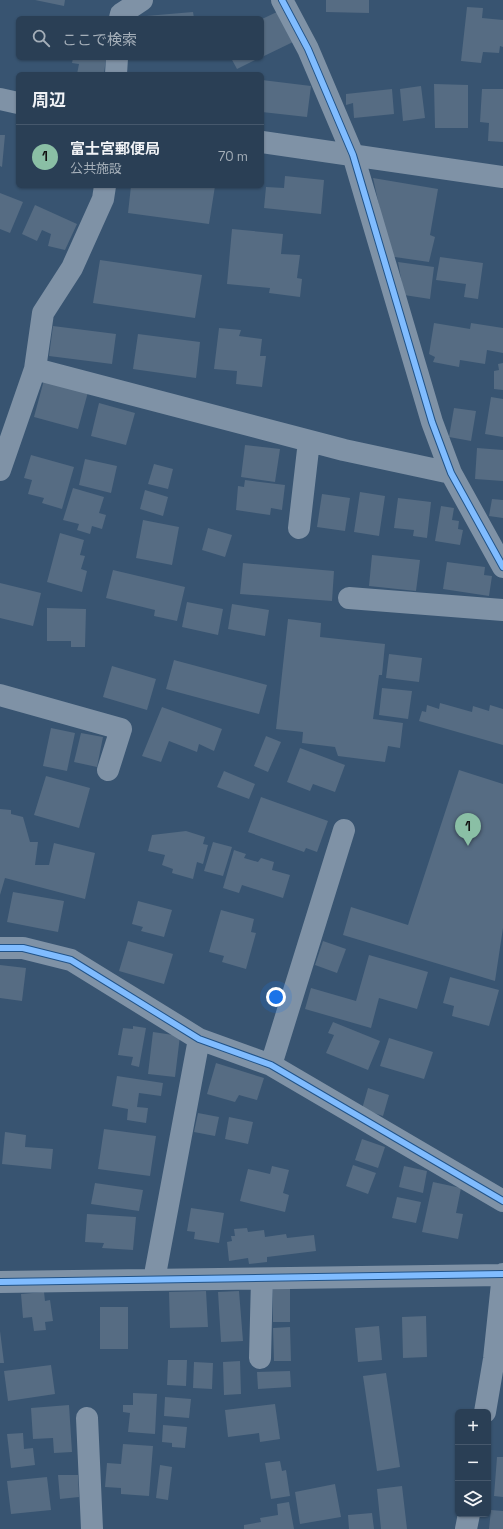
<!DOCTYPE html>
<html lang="ja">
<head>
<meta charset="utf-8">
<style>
  body { margin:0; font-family:"Space Grotesk","Noto Sans JP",sans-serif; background:#364a5f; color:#f1f3f6 }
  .controls { position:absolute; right:12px; bottom:12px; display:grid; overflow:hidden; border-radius:6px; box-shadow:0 1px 3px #0004 }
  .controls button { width:36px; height:36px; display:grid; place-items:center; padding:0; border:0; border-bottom:1px solid #46586c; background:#2a3f55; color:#f1f3f6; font:20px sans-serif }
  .you { position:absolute; left:276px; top:997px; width:14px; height:14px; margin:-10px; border:3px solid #fff; border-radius:50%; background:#1a73e8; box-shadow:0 0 0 6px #1a73e833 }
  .badge { display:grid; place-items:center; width:26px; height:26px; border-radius:50%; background:#8abfa5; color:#111; font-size:13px; font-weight:700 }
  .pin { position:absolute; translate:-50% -33px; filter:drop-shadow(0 1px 2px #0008) }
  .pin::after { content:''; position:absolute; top:21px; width:14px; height:12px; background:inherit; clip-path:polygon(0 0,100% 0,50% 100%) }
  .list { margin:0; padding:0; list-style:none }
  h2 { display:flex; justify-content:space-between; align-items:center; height:52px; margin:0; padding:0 16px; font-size:17px }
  h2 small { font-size:13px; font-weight:400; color:#a5afb9 }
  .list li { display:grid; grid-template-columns:26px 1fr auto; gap:12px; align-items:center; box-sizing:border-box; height:64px; padding:0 16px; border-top:1px solid #46586c }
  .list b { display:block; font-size:15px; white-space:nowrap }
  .list p { margin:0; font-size:13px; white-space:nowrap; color:#a5afb9 }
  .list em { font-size:13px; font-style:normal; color:#a5afb9 }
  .icon { flex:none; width:22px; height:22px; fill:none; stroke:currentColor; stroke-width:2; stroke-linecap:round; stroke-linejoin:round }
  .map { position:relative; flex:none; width:503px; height:1529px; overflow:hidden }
  .search { position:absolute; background:#2a3f55; box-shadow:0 1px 3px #0004; left:16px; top:16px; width:248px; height:44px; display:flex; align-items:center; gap:10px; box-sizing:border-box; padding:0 14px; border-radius:6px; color:#a5afb9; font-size:15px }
  .panel { position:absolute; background:#2a3f55; box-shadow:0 1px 3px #0004; left:16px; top:72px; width:248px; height:116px; border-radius:6px }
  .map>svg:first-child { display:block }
</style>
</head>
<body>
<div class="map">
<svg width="503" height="1529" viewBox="0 0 503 1529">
  <rect width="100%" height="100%" fill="#385471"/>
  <!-- building -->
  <path fill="#566c83" d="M35,0H65L64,6Z
    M326,0H369V13L326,12Z
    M467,7L483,8L482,18L503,20V47L500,46L499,53L483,52L481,63L461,61Z
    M279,11L293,42L262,57V19Z
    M193,12L194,18H147L146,16Z
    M73,58H106L104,74H77L79,64L72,63Z
    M231,58H259L237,69Z
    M262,80L311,86L307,117L262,112Z
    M434,84L468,85V128H435Z
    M421,86L425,118L403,121L400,89Z
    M392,89L394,114L354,118L353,103L346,105V94Z
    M482,89H503V142L488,141L489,123L480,122Z
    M0,135H5L2,167L0,166Z
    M285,176L324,180L321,214L264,208L266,187L284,188Z
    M373,178L438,189L430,235L435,237L429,262L388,256L389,250Z
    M131,186H215L209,224L128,213Z
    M0,193L23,202L10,233L0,229Z
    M35,205L77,224L65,250L48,246L51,234L42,230L37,241L22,234Z
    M232,229L283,234L281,254L300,255L297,278L302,279L300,297L269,293L270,288L227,284Z
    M440,257L483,263L478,299L464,297L466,284L436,280Z
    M100,260L202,275L195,318L93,303Z
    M398,262L434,267L430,299L404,295Z
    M434,323L470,329L471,323L503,328V353L487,350L485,364L460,360L459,367L433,362L435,357L429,354Z
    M53,326L116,334L112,364L49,356Z
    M219,328L241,330L239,336L262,339L260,356H266L262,387L236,384L237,371L214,369Z
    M138,334L200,342L196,378L133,369Z
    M503,363V390L494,389V371L499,370L498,364Z
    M44,380L88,392L78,429L34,417Z
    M491,397L503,399V437L485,434Z
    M99,403L135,413L126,445L91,436Z
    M454,408L476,411L471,441L449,437Z
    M245,445L280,449L275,482L241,477Z
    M477,448L503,450V481L475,479Z
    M31,455L74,467L62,509L42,503L44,498L28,494L32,480L24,478Z
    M85,459L117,466L111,493L79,485Z
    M154,464L173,469L168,489L148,484Z
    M245,480L285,485L282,510L271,508L270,515L236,510L238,486L244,487Z
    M73,488L104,497L99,513L106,515L102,529L92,526L90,534L77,530L79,524L63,520Z
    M145,490L168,497L163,516L140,509Z
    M360,492L385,496L379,536L354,532Z
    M322,494L350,498L345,531L317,527Z
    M398,498L431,502L427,538L413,536L414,530L394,528Z
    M492,499L503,500V518L489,516Z
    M441,506L454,508L452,520L459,521L458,529L463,530L460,545L435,541Z
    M143,520L179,527L172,565L136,558Z
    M208,528L232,535L225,557L202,550Z
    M60,533L84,540L80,555L85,556L81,569L87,571L82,592L47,582Z
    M372,555L420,560L416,591L369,586Z
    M447,562L485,567L484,575L492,576L489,596L443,589Z
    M243,563L334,571L332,601L240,594Z
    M113,570L185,587L177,621L154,616L155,610L106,598Z
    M0,583L41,593L33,626L0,618Z
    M187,602L223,609L218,635L182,627Z
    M232,604L269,610L265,636L228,629Z
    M47,608L86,609L85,647H71V641H47Z
    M288,619L321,623L320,637L385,644L382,675H379L373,719L403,723L400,748L388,746L385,762L338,756L335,747L302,743L303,732L276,729Z
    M389,654L422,658L419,682L386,678Z
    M174,660L267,685L259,714L166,689Z
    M112,666L156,679L147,710L103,697Z
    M382,688L412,691L408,719L379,715Z
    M440,703L472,712L473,706L489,711L490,705L503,709V745L419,721L422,711L426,712L427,705L439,709Z
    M162,707L222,729L214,751L199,744L197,752L169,741L161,762L142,756Z
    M51,728L75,733L67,771L43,766Z
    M81,733L103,737L97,767L74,762Z
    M266,736L281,742L268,772L254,766Z
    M300,748L345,765L335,792L313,784L310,791L287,782Z
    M459,770L503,784V928L495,981L343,935L351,907L408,925Z
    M224,771L255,784L249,799L217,787Z
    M46,776L90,788L79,828L34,815Z
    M261,797L328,821L317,852L306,848L304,852L248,832Z
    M0,809L11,810V814L23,817L30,842H38L35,865H49L54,843L95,853L85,899L5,878L0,895Z
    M186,831L205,837L203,844L208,845L203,864L197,862L193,879L172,873L173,869L162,865L165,855L148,851L152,835Z
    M213,842L232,847L223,876L204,871Z
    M234,850L246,854L244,858L258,862L261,858L274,862L272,870L290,875L283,898L242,885L239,893L223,888Z
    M13,892L64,901L58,932L7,922Z
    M138,901L172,910L164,937L141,931L143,927L132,924Z
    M221,910L254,919L251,932L256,933L246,969L222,962L224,956L209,952Z
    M128,941L173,954L164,984L119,971Z
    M323,941L346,949L337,973L315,965Z
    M369,955L428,972L417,1009L379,998L371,1028L305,1009L311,988L356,1001Z
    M0,965L26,968L22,1001L0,998Z
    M450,977L499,990L489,1026L452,1016L454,1006L443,1003Z
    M333,1022L380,1041L368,1070L326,1053L334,1035L328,1033Z
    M133,1026L146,1028L139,1067L131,1065L133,1057L118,1055L123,1028L133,1029Z
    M153,1032L180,1036L175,1077L148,1074Z
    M389,1038L433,1052L424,1079L380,1066Z
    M216,1063L264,1078L257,1100L239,1095L235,1102L207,1094Z
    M117,1076L163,1083L161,1096L139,1093L137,1107L148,1108L146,1123L127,1120L128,1109L112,1106Z
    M368,1088L389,1095L383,1116L362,1109Z
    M198,1113L219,1117L215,1136L194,1132Z
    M229,1117L253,1122L248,1144L225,1139Z
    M104,1129L156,1136L150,1176L98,1169Z
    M5,1132L26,1135L25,1147L53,1149L51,1169L2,1164Z
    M362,1139L385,1147L378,1168L355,1160Z
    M353,1165L376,1173L368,1194L346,1186Z
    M272,1166L289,1170L283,1193L289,1195L285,1212L240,1201L248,1169L270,1174Z
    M404,1166L427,1171L423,1193L399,1187Z
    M433,1182L461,1188L456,1213L463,1214L458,1239L422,1232Z
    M95,1183L143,1190L139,1211L91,1204Z
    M397,1197L421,1202L416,1223L392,1218Z
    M191,1208L224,1213L219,1243L194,1239L195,1232L187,1231Z
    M87,1214L136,1217L133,1250L102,1248L104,1243L85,1242Z
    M247,1228L248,1232L264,1230L265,1237L286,1234L287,1238L314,1235L316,1251L267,1257V1262L249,1264L248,1258L229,1261L227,1242L232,1241L231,1236H235L234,1229Z
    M273,1289H290V1322H273Z
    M206,1291L208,1327L170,1328L169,1292Z
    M239,1291L243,1341L221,1342L218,1292Z
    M44,1292L45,1301L50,1300L53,1321L45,1322L46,1330L34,1331L32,1317L23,1318L21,1294Z
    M100,1307H128V1349H100Z
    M426,1316L427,1357L403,1358L402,1317Z
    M379,1326L382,1360L358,1362L355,1328Z
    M290,1327L291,1361H274L273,1328Z
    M0,1331L4,1363H0Z
    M168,1360H187L186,1386L167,1385Z
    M240,1361L241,1394L224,1395L223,1362Z
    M194,1362L213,1363L212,1389L193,1388Z
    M51,1365L55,1394L8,1401L4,1371Z
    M290,1371L291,1387L258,1389L257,1372Z
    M386,1373L400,1467L377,1471L363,1376Z
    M133,1393L157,1394L155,1434L128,1432L130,1413L123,1412V1405H133Z
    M165,1397L191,1399L189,1418L164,1416Z
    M275,1404L280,1439L260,1442L259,1433L228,1437L225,1410Z
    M69,1405L72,1452L54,1453L53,1438L33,1439L31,1408Z
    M163,1425L187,1427L185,1448L172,1447V1443L162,1442Z
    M23,1433L24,1449L33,1448L35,1465L11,1468L7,1434Z
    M123,1444L153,1446L149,1496L121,1494V1488L105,1487L107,1463L121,1464Z
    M497,1457H503V1497L494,1496Z
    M280,1461L282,1471L286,1470L290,1496L271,1499L265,1463Z
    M160,1465L172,1467L168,1500L156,1498Z
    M58,1475H78L79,1497L60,1499Z
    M47,1477L51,1510L11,1514L7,1481Z
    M335,1484L341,1517L300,1524L295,1492Z
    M402,1486L407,1529H381L377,1489Z
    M289,1502L294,1529H244V1525L261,1522L260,1518L278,1515L277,1504Z
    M491,1510L503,1511V1529H489Z
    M372,1513L374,1529H349L348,1515Z"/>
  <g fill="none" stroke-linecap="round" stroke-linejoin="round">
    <!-- minor -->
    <path stroke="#7f92a6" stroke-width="22" d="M282,0L308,49L353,155L432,422L451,473L503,567
      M120,18L121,14L142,0
      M116,74L117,58
      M0,99L18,103
      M262,142L503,177
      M35,369L344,450L451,473
      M0,470L35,369L43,313L72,268L103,199L105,186
      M299,528L309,441
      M349,598L503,610
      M0,695L121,729L108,770
      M0,948H23L71,960L199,1039L271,1065L503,1201
      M271,1065L344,830
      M154,1280L199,1039
      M0,1282L503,1275
      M260,1358L262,1279
      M485,1412L494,1359L503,1274
      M87,1418L92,1529
      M466,1529L469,1514"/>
    <defs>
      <path id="cycleway" d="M282,0L308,49L353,155L432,422L451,473L503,567
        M0,948H23L71,960L199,1039L271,1065L503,1201
        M0,1282L503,1274"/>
    </defs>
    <!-- cycleway casing -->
    <use href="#cycleway" stroke="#215388" stroke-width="8"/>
    <!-- cycleway -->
    <use href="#cycleway" stroke="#80bcff" stroke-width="6"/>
  </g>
</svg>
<div class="controls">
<button>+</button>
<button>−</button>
<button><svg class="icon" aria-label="layers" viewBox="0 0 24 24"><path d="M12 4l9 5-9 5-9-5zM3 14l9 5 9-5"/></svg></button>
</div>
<div class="you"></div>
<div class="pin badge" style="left:468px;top:846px">1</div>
<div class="search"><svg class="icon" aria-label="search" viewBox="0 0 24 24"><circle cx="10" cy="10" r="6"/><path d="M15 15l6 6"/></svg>ここで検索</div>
<section class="panel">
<h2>周辺<small></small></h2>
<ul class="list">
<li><span class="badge">1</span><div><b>富士宮郵便局</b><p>公共施設</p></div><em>70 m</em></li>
</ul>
</section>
</div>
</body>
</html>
